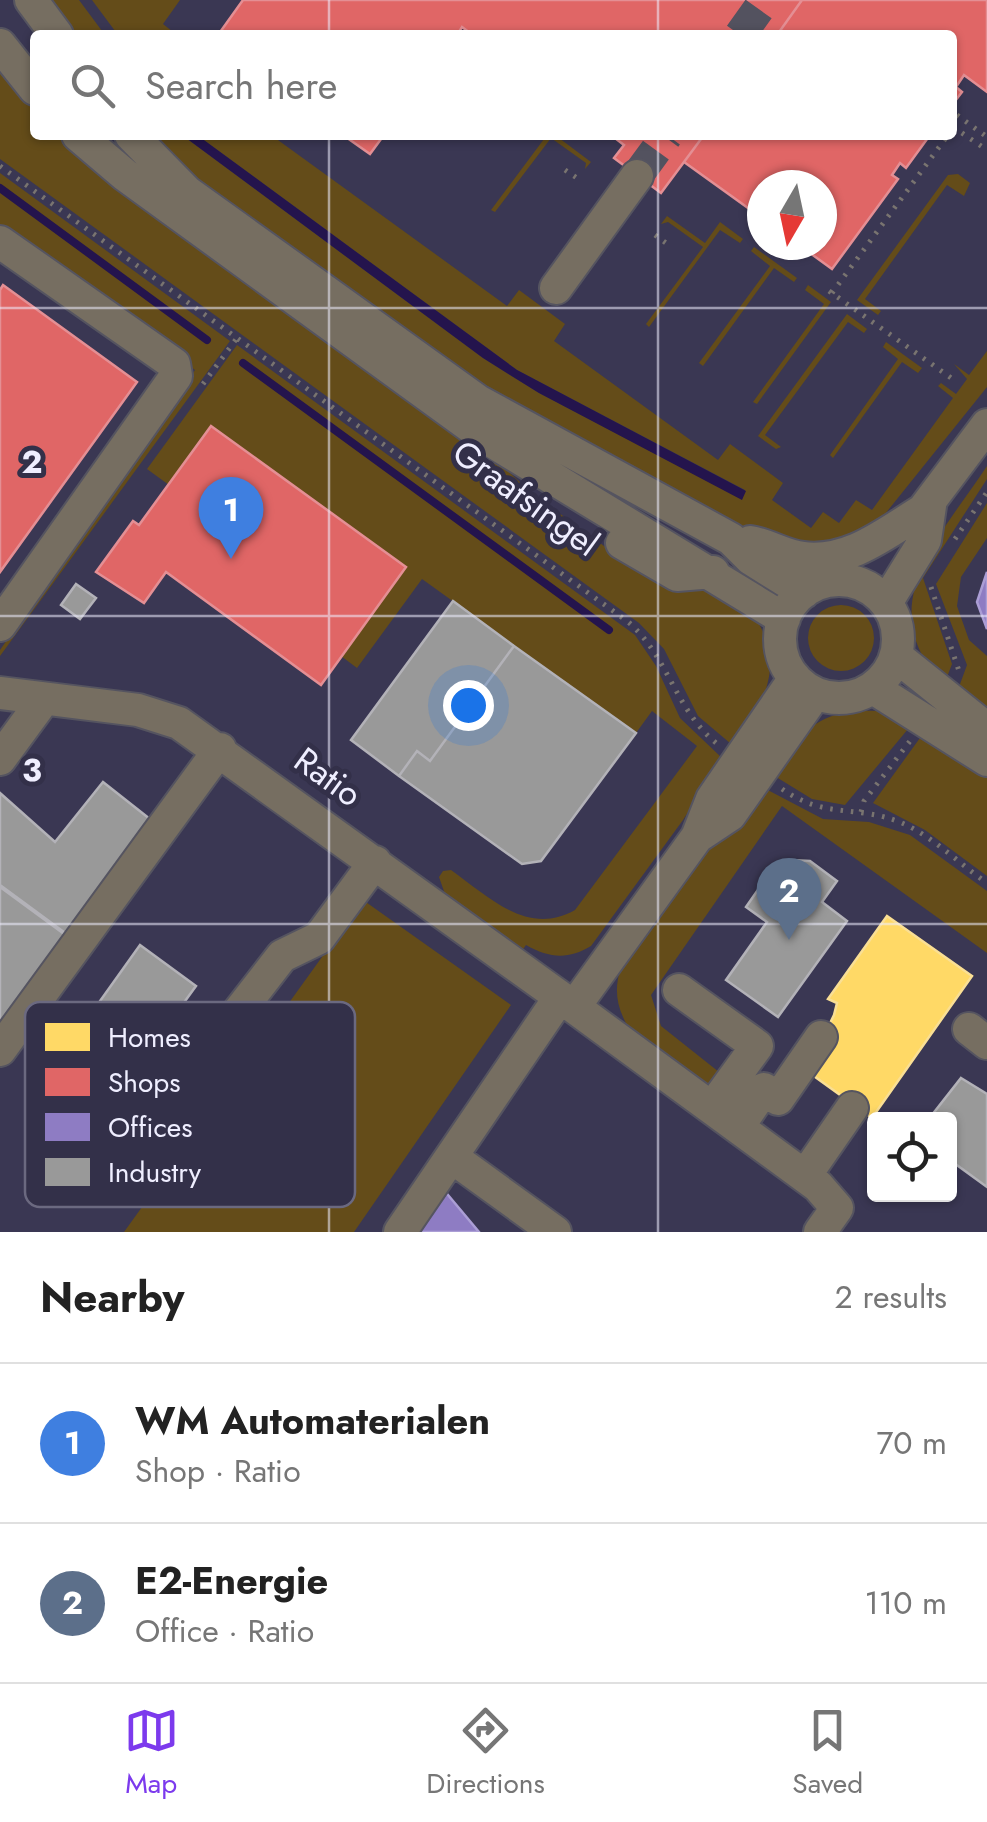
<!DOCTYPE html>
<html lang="en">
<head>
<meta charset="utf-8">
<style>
  body { margin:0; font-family:Jost,sans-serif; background:#f2f2f2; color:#222 }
  .controls { position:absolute; right:30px; bottom:30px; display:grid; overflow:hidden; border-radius:10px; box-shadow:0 2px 8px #0004 }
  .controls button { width:90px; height:90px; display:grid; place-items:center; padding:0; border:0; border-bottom:2px solid #e0e0e0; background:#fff; color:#222; font:50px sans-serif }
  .compass { position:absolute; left:747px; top:170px; width:90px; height:90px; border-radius:50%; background:#fff; box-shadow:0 2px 8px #0004; rotate:189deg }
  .you { position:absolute; left:468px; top:705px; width:35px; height:35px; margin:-25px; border:8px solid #fff; border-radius:50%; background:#1a73e8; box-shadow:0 0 0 15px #1a73e833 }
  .badge { display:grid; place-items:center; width:65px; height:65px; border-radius:50%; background:#7c3aed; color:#fff; font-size:32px; font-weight:700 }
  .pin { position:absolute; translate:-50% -82px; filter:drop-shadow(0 2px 5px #0008) }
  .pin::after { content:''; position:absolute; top:52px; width:35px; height:30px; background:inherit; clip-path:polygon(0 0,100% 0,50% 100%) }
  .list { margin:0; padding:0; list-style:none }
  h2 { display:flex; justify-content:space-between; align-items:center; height:130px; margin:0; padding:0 40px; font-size:42px }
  h2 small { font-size:32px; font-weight:400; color:#767676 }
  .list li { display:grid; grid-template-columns:65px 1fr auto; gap:30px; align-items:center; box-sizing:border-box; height:160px; padding:0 40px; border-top:2px solid #e0e0e0 }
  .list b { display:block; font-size:38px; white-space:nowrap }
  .list p { margin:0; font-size:32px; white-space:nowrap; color:#767676 }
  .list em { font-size:32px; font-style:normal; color:#767676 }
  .icon { flex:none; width:55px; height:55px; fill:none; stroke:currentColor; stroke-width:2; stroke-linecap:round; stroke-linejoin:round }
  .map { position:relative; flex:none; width:987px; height:1232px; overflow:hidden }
  .search { position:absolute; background:#fff; box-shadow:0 2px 8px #0004; left:30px; right:30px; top:30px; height:110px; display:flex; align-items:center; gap:25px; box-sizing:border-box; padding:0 35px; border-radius:10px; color:#767676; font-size:38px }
  .sheet { height:450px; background:#fff }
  nav { display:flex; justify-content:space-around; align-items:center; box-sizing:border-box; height:140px; border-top:2px solid #e0e0e0; background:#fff; font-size:28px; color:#767676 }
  nav a { display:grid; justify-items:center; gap:5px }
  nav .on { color:#7c3aed }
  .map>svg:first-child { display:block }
</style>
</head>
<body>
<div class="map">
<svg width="987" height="1232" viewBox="0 0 987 1232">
  <rect width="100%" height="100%" fill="#373643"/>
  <!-- built -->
  <path fill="#3a3753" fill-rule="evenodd" d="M0,0H987V1232H0ZM35,35H952V135H35ZM762,185H822V245H762ZM874,1120H950V1194H874Z"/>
  <!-- green -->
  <path fill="#644c19" d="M51,0H79L105,35H75Z
    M92,0H180L163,24L177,35H118Z
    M0,60L35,101V135H67L463,430L533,494L615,554L673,587L736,595C791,651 771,689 737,749L698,716L664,649L639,623L0,159Z
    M150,135H182L483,358L539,393L742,499L745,490L517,370L197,135H271L507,306L519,290L565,324L554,341L718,460L730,444L783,483L772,500L811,528L823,512L839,523L856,500L872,510L953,398L938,386L941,383L956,394L967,379L954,364L969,375L987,351V387L877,524L815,546L765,537L521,413L200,184Z
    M547,135H555L591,162L585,169L586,163L551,138L495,212L491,210Z
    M0,173L230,341L0,656V650L195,370L6,231L0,234Z
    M958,174L970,183L964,196L947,185L865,299L881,311L878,315L857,300L948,175Z
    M667,216L705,243L720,222L743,239L740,243L720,230L649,327L646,324L703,247L668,222L661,224Z
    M754,247L797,278L794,282L774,268L703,366L699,363L770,266L751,251Z
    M808,285L831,302L757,404L753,402L824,304L805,290Z
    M847,314L867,329L864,333L848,322L765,435L781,447L776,449L758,436Z
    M886,342L922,368L918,373L902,362L833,458L830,455L898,359L883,347Z
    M237,345L635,635L656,666L680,718L722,758L683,820L591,946C568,960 549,958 526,945L521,952L446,897L439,877L443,871L451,870C489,897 528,937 575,910L697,746L652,711L636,733L422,579L357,668L341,656L405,567L212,426L169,485L147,469Z
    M987,466V479L923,578L952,664L944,685C869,606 941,536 987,466Z
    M987,503V538L961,577L957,606L969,640L987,656V718L956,695L967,665L936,584Z
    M808 638a33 33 0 1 1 66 0a33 33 0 1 1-66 0Z
    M876,711L913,723L845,805L812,799L768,772C801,733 819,708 876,711Z
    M925,731L987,774V876L925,830L873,803Z
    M758,785L823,819L869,822L910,835L987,891V953L782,806L651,995L661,1026L724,1076L707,1086L627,1025C616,1005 614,989 621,967Z
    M363,900L511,1005L354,1232H124Z"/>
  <!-- water -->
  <path fill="#24144d" d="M182,135H197L517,370L746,491L742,500L539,393L483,358Z"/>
  <!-- homes -->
  <path fill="#ffd966" stroke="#fadf94" stroke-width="2.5" d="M887,916L972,976L872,1118L807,1071L834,1015L837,1003L828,999Z"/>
  <!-- shops -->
  <path fill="#e06666" stroke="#e48f94" stroke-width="2.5" d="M243,0H802L777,35H473L462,27L457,35H218Z
    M802,0H987V92L964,75L956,87L962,92L952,105V35H777Z
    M343,135H384L370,154Z
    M611,135H704L661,193L614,158L624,145Z
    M704,135H930L906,168L900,163L892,175L898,179L832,269L799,245H822V185H762V218L684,162Z
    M3,285L137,382L0,572V290Z
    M211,426L406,567L321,685L166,572L144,603L96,572L133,521L139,525Z"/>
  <!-- offices -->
  <path fill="#8e7cc3" stroke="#ab9ed5" stroke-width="2.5" d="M987,572V629L977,602Z
    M443,1189L479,1232H412Z"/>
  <!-- industry -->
  <path fill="#999" stroke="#b3b2b8" stroke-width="2.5" d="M76,584L96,598L80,619L61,605Z
    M453,601L514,646L430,761L417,751L399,776L351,740Z
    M514,646L636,733L541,861L522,864L399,776L417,751L430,761Z
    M103,782L155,823L72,938L0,885V793L55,842Z
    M791,860L810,861L837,881L822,902L847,921L778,1017L726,980L767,922L746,907L774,867Z
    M0,887L75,942L0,1045Z
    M140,945L196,986L130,1077L176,1110L149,1168L38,1088Z
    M961,1078L987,1094V1187L950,1160V1120H928Z"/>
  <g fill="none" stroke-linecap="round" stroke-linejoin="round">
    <!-- stream -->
    <path stroke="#24144d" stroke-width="8" d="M0,188L207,340
      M243,363L609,630"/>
    <!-- minor-tunnel -->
    <path stroke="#53525f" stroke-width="32" stroke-dasharray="32 16" stroke-linecap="butt" d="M740,35L765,0
      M637,176L667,135"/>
    <defs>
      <path id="minor" d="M31,0L57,35
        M0,45L35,89
        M78,135L125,175L485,437L784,619
        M131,135L187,192L478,401L731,539L751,559L804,592
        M0,242L174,364L176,376L0,625
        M556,288L637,176
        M915,521L987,425
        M750,542C769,545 784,556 803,558C852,564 889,530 930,506
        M622,543L677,575L713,572
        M780 639a59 59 0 1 1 118 0a59 59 0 1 1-118 0Z
        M886,603L925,540L930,506
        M896,656L987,729
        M873,688L987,760
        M0,693L138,710L179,723L574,1007L697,837L712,799L795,678
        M0,759L44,699
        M697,837L730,815L808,704
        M679,990L757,1046L712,1108
        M574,1007L818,1186L837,1208L820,1232
        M969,1029L987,1043
        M0,1050L220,749
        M185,1081L282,956L319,938L375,862
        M738,1127L764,1089L778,1099L821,1037
        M453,1158L555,1232
        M805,1176L852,1108
        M400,1232L560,997"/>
    </defs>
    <!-- minor casing -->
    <use href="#minor" stroke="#555460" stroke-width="36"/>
    <!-- path -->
    <path stroke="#797470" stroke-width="5" stroke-dasharray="2.5 8" stroke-linecap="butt" d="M957,115L987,137
      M952,132L959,131L987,150
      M0,166L627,621C668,655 674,708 716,743
      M565,170L577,178
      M655,235L666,243
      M829,291L954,380
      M832,293L948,135
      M203,384L237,338
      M955,539L987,492
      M931,587L959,671
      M782,789C827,820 857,804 902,823C932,836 961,865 987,883
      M861,812L864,801L910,741"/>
    <!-- minor -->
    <use href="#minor" stroke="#766e61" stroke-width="32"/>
  </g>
  <!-- grid -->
  <path fill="none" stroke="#efeeff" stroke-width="2.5" stroke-opacity="0.55" d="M329,0V35M658,0V35M329,135V1232M658,135V1232M0,308H987M0,616H987M0,924H987"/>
  <g text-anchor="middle" stroke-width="10" stroke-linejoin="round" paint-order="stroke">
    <!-- street labels -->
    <g font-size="35" fill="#efeeff" stroke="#333049">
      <text transform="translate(526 498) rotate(36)" y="12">Graafsingel</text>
      <text transform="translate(328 777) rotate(36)" y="12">Ratio</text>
    </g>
  </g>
  <!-- legend -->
  <rect x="25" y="1002" width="330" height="205" rx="15" fill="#333049" stroke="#6b6980" stroke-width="2.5"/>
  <rect x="45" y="1023" width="45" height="28" fill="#ffd966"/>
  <rect x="45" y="1068" width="45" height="28" fill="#e06666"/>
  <rect x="45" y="1113" width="45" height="28" fill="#8e7cc3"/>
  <rect x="45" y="1158" width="45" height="28" fill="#999"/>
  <g font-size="28" fill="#efeeff">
    <text x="108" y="1047">Homes</text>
    <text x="108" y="1092">Shops</text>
    <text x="108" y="1137">Offices</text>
    <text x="108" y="1182">Industry</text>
  </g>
  <g font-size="32" text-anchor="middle" font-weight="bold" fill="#efeeff" stroke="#333049" stroke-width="10" stroke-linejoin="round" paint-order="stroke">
    <text x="32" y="473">2</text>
    <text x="32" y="781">3</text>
  </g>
</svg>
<div class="controls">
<button><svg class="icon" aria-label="locate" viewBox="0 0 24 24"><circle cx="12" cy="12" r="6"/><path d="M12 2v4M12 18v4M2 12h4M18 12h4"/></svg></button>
</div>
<svg class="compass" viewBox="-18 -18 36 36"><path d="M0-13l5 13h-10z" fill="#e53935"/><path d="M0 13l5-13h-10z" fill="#767676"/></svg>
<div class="you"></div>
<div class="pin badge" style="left:231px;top:559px;background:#3f7fe0">1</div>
<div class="pin badge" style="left:789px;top:940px;background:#5c6f8a">2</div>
<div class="search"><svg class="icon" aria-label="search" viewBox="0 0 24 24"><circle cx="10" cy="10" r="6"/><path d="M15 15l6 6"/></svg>Search here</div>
</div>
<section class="sheet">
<h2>Nearby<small>2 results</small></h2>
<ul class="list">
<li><span class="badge" style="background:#3f7fe0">1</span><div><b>WM Automaterialen</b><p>Shop · Ratio</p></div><em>70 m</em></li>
<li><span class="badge" style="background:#5c6f8a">2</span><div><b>E2-Energie</b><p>Office · Ratio</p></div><em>110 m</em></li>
</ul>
</section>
<nav>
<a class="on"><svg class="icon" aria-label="map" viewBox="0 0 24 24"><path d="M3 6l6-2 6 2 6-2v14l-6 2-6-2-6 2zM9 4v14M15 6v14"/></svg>Map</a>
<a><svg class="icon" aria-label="directions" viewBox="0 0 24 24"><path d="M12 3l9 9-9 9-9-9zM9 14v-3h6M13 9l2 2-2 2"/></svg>Directions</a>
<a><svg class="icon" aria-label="saved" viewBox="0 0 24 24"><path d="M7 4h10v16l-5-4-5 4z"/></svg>Saved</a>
</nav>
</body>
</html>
